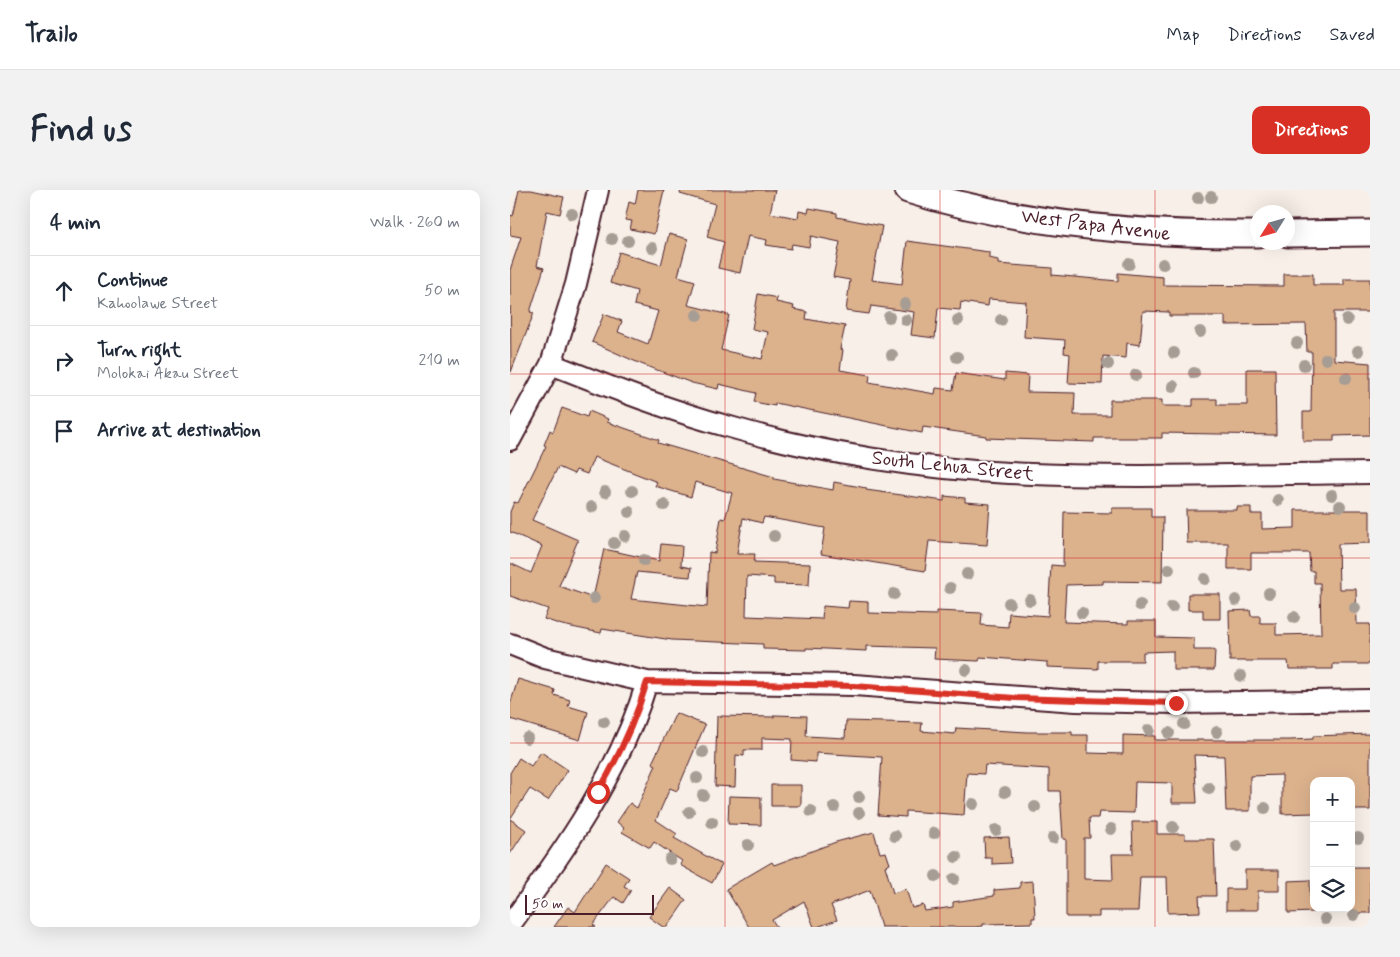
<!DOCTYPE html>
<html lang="en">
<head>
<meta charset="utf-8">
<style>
  body { margin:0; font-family:Mynerve,sans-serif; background:#f2f2f3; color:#1f2937 }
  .controls { position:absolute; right:15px; bottom:15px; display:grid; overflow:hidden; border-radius:10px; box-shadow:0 5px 20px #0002 }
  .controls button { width:45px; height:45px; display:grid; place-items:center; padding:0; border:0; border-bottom:1px solid #e0e1e3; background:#fff; color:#1f2937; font:25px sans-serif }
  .compass { position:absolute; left:740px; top:15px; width:45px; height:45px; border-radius:50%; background:#fff; box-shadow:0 5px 20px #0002; rotate:233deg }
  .scale { position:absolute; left:15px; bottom:12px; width:129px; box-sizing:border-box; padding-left:5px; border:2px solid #4a1f2b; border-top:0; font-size:14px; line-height:18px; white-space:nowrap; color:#4a1f2b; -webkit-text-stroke:4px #fff; paint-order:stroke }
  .stop { position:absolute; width:15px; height:15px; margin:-11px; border:4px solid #d93025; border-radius:50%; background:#fff }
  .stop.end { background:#d93025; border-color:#fff; box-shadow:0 1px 5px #0008 }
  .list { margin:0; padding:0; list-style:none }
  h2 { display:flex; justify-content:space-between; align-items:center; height:65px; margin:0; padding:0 20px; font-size:21px }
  h2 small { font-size:16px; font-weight:400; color:#747a83 }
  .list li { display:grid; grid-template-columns:32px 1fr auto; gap:15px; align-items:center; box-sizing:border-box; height:70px; padding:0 20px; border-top:1px solid #e0e1e3 }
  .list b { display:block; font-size:19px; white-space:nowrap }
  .list p { margin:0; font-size:16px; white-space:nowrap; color:#747a83 }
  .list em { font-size:16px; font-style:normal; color:#747a83 }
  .icon { flex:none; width:28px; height:28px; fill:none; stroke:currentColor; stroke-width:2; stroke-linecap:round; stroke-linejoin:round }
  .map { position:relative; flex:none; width:860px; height:737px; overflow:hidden; border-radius:10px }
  header { display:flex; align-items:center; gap:30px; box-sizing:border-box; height:70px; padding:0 25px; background:#fff; border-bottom:1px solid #e0e1e3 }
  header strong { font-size:24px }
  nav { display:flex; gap:28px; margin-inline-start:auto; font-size:18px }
  .intro { display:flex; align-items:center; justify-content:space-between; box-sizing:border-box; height:120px; padding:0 30px }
  h1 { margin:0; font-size:35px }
  .button { padding:12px 22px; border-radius:10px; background:#d93025; color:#fff; font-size:18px; font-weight:700 }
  main { display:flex; gap:30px; padding:0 30px }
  aside { flex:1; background:#fff; border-radius:10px; box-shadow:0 5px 20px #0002 }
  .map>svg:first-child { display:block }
</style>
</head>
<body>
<header>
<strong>Trailo</strong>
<nav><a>Map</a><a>Directions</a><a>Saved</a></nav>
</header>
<div class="intro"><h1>Find us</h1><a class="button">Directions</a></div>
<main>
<aside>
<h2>4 min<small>Walk · 260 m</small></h2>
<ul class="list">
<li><svg class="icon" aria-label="ahead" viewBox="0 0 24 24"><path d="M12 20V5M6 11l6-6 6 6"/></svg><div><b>Continue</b><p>Kahoolawe Street</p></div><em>50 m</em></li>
<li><svg class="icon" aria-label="right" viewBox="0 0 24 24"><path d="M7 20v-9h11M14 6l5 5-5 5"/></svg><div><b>Turn right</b><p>Molokai Akau Street</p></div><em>210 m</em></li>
<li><svg class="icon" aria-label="arrive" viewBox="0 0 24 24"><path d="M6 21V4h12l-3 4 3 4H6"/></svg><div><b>Arrive at destination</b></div></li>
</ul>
</aside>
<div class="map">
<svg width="860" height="737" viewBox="0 0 860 737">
  <rect width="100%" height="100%" fill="#f8f0e8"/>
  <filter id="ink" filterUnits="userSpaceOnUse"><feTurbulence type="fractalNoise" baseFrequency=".02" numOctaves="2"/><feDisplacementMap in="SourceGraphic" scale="10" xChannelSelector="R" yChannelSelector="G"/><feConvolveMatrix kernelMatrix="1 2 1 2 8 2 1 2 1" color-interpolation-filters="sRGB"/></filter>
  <g filter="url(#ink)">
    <!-- building -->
    <path fill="#dcb28d" stroke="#4a1f2b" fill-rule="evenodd" d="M9,0H21L54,7L50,24L37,21L27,76L34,78L20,122L24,123L1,182L0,80L11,47L0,45V25L3,26Z
      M128,0H154L144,44L120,39L122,31L115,30L119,12L125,14Z
      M171,0H265L260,23L288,28L289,21L298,23L299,18L327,23V27L372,36L362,90L392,94L397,51L479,62V68L488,70V74L542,78V85L608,91V83L653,87V95L774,96V84H803V95H834V89H860V122H824V170L860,173V245L824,246V251H793V222H801L802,162H797L796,134L715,135V126H659V122L633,121L630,155L617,153L616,168L593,166L592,194L558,193L560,164L554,163L555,150L514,147L516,112L479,109L478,116L451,112L450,120L428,118L425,148L401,145L404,122L361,116L359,124L336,121L340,90L323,87L330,52L301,46L299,57L282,54L281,59L256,55L257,50L238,46L230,83L208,78L214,52L197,47L205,14L170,4Z
      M159,44L178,49L168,86L185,91L178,115L219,125L211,160L252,169L258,142L242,139L248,104L267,108L266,112L284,116L283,119L297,122L296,129L335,136L330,159L333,160L330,180L360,185L359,192L425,204L426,198L443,200L446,183L495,190V183L518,185L517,202L565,203L564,225H600V210H652V216H683V209H707V215H737V179H765L766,245L652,243V248H584V252L476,248V246L413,237L412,243L265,213V216L244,212L246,203L209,194L208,199L182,193L131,174L82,152L94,124L112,131L108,142L138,154L148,121L124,115L127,101L100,93L109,62L151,75Z
      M52,218L77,227L79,221L98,229L97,232L149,250L148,253L264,287V289L323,300L324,292L356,298V300L434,311V306L455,308V312L480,314L477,355L419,351L415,381L311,364L315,338L254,327L252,333L233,328L227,364H245L244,372L300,374L299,395L264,394V388L237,386L236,426L312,429L313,416L338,418L339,411L358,412V423L426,425V421L472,423L471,435L498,437L499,423L538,426L541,375L553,376L554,322L602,323V318H641V327H653L652,392L593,391V394L556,395L554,432L618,434V431H646V447L684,448V460H705L704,480H663V461L633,462V471H588V479L537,477V472L470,467L469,471L424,469L425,458L356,456V461L296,458V460L253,459V454L162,450L92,439L91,443L52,435L34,429L38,419L0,406V373L21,383L32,356L0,342V322L4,312L8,313L36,256L34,255L40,240L43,242ZM84,267L147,292L145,296L181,307L185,292L222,303L215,329L211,328L205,363L199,362L197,417L121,409L127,382L180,387L181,378L171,376L172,356L151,354L149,371L94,359L83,408L49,396L68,350L22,330L48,277L64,284L66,280L77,284Z
      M727,317H741V324H752V339L785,338V320H860V353L828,354L829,399H846L847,434H860V474H823V479H779L778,471H720L719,421L740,420L741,426H750V433H766V445L811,444L810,393H804V381H800L799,363H741V379H718V353H677L676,320H727Z
      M678,404H710V429H693V420H678Z
      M8,489L45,500L44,505L60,510L58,516L78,522L70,550L0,529V515Z
      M166,523L195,535L167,601L160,598L146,630L167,644L164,648L212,675L202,693L170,675L172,671L144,652L140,658L112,642L114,638L107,632L120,613L127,618L146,575L142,573Z
      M264,525L297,526L296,546L335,548L336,531L412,533L411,541L445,544L446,538L517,542H562V545H578V563L613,564V545L645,546V550H780L803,549V546L860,544V620H841V591H804V623L772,624V585L740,586V621H716L714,566L684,565L687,613H662V593L625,592L624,623L589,622L588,628H579L580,648H574V689L603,690L602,664H623L622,632H647V644H675V649H704L706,706H689L690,722L658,723L657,687H630L628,721H589V727H556V649H553L550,601H539V579L475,575L474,584L457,583L454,625L396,621V627L368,625L372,567L306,563V572L281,570L282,549L252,548V560H234V566L226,565L225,597L205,596L207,526L264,527Z
      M31,562L58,580L38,610L20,599L0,629L16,640L0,664V583L9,568L21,576Z
      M261,595H291V616H261Z
      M219,606L251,607V635L218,634Z
      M364,642L370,663L376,662L380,674L375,676L383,703L396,699L402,718L413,715L415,721L443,717V712L484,706V700L510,698V692L523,691L525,728H522V733L473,734V736L465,737H371L360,700L321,715L327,730L307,737H304L294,711L262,730L267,737H239L216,699L262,672L264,675L326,652Z
      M499,647L501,673L482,674V668H475L474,648Z
      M96,673L119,688L114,696L121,700L113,713L104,707L83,735L86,737H44L58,717L65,722Z
      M841,677H860V723H841Z
      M735,680H769V701H748V720H716V699H735Z
      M800,690V707H804V722L778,723V691Z
      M160,698L176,710L157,737H153L139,727Z"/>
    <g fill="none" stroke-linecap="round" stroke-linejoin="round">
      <defs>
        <path id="minor" d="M41,174C102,198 163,222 227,239C311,263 412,279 499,283C619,289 740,284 860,283
          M0,250L41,174L66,94L88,0
          M0,454L35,468L137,492L344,495L566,511L666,513L860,510
          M0,735C55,660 110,582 137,492"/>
        <path id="tertiary" d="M398,0C510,35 630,45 748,44
          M778,44L860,43"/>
      </defs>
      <!-- minor casing -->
      <use href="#minor" stroke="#4a1f2b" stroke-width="24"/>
      <!-- tertiary casing -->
      <use href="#tertiary" stroke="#4a1f2b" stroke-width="29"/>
      <!-- minor -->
      <use href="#minor" stroke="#fff" stroke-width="20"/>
      <!-- tertiary -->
      <use href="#tertiary" stroke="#fff" stroke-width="25"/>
    </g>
    <!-- trees -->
    <g fill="#a69d95">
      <circle cx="701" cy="7" r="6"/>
      <circle cx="688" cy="8" r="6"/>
      <circle cx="62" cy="24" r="6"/>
      <circle cx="102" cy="49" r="6"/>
      <circle cx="118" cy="51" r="6"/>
      <circle cx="142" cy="58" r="6"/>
      <circle cx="619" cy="74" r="6"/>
      <circle cx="653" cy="74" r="6"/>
      <circle cx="395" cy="114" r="6"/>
      <circle cx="187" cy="125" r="6"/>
      <circle cx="379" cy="127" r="6"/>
      <circle cx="396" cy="130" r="6"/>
      <circle cx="448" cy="130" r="6"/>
      <circle cx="491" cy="130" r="6"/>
      <circle cx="837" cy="130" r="6"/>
      <circle cx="690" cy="142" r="6"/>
      <circle cx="787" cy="153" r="6"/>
      <circle cx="848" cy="161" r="6"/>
      <circle cx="664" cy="163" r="6"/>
      <circle cx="382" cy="165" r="6"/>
      <circle cx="447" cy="167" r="6"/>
      <circle cx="816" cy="169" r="6"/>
      <circle cx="598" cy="174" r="6"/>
      <circle cx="794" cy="175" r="6"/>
      <circle cx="684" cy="183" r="6"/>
      <circle cx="626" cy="185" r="6"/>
      <circle cx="836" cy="188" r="6"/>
      <circle cx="663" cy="196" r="6"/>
      <circle cx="122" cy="301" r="6"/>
      <circle cx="95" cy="302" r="6"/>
      <circle cx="822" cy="305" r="6"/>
      <circle cx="768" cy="310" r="6"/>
      <circle cx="154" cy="315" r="6"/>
      <circle cx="830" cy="316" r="6"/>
      <circle cx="82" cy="317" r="6"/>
      <circle cx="119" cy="322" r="6"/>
      <circle cx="115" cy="346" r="6"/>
      <circle cx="264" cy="346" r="6"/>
      <circle cx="104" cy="353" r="6"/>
      <circle cx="134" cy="370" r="6"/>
      <circle cx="659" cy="379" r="6"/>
      <circle cx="457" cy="384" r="6"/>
      <circle cx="695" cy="389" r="6"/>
      <circle cx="440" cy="398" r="6"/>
      <circle cx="759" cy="403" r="6"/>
      <circle cx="384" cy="404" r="6"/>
      <circle cx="84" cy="408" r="6"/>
      <circle cx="520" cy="410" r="6"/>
      <circle cx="726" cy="410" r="6"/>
      <circle cx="499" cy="413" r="6"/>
      <circle cx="630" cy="415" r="6"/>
      <circle cx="662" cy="417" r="6"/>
      <circle cx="845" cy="418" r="6"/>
      <circle cx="572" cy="423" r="6"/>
      <circle cx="784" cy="427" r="6"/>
      <circle cx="456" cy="480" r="6"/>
      <circle cx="731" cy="486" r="6"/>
      <circle cx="94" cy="532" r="6"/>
      <circle cx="674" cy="534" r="6"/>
      <circle cx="639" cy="540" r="6"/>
      <circle cx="707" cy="542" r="6"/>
      <circle cx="659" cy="543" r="6"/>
      <circle cx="17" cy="548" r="6"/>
      <circle cx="193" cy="562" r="6"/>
      <circle cx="187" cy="588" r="6"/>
      <circle cx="699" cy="598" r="6"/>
      <circle cx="495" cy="602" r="6"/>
      <circle cx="193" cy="605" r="6"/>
      <circle cx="349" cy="607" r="6"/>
      <circle cx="463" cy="614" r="6"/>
      <circle cx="324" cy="617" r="6"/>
      <circle cx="525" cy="617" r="6"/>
      <circle cx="755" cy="618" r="6"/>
      <circle cx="301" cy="621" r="6"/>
      <circle cx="179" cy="622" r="6"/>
      <circle cx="349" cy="623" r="6"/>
      <circle cx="202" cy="632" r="6"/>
      <circle cx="663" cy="637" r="6"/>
      <circle cx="601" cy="639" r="6"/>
      <circle cx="486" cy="640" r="6"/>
      <circle cx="424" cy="643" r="6"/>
      <circle cx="385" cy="646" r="6"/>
      <circle cx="543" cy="648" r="6"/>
      <circle cx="848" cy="648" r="6"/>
      <circle cx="238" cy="655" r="6"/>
      <circle cx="727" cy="656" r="6"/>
      <circle cx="446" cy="667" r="6"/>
      <circle cx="160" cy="669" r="6"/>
      <circle cx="426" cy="686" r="6"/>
      <circle cx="444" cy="689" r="6"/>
      <circle cx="844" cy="725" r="6"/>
      <circle cx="815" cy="729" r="6"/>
    </g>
  </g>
  <g fill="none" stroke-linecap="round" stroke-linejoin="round" filter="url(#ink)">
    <!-- route -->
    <path stroke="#d93025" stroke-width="6" d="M88,602C109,567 125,531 137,492L344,496L505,508L666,513"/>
  </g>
  <!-- grid -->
  <path fill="none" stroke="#d62828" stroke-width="1" stroke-opacity="0.55" d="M215,0V737M430,0V737M645,0V737M0,184H860M0,368H860M0,553H860"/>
  <g text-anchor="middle" stroke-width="4" stroke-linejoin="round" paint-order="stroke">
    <!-- street labels -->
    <g font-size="20" fill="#4a1f2b" stroke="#fff">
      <text transform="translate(586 34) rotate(7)" y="7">West Papa Avenue</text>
      <text transform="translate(443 275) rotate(6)" y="7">South Lehua Street</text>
    </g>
  </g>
</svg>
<div class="controls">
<button>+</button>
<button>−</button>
<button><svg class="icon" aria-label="layers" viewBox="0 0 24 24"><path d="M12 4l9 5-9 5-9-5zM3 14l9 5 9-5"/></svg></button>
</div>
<svg class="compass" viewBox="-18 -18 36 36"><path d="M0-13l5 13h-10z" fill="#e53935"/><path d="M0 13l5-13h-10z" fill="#747a83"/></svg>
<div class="scale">50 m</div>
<div class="stop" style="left:88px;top:602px"></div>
<div class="stop end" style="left:666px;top:513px"></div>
</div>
</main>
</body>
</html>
